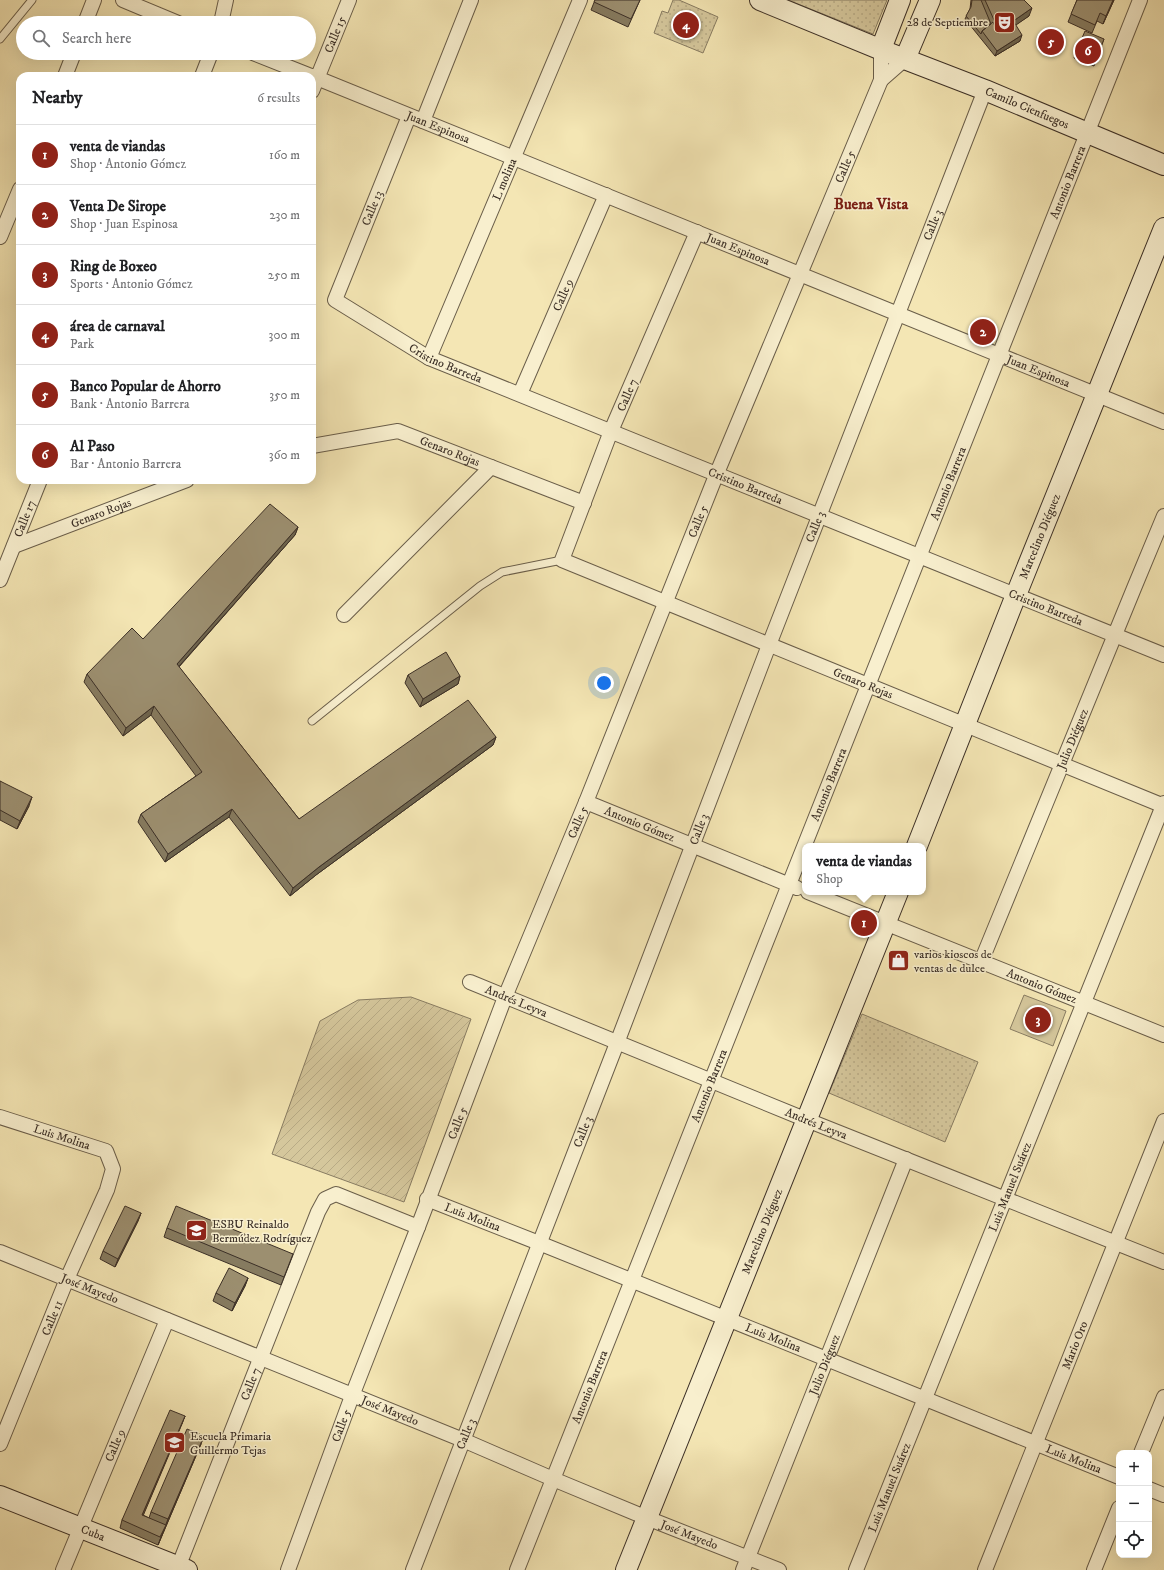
<!DOCTYPE html>
<html lang="en">
<head>
<meta charset="utf-8">
<style>
  body { margin:0; font-family:"IM FELL DW Pica",serif; background:#f6f6f6; color:#202124 }
  .controls { position:absolute; right:12px; bottom:12px; display:grid; overflow:hidden; border-radius:8px; box-shadow:0 4px 16px #0002 }
  .controls button { width:36px; height:36px; display:grid; place-items:center; padding:0; border:0; border-bottom:1px solid #e0e0e0; background:#fff; color:#202124; font:20px sans-serif }
  .you { position:absolute; left:604px; top:683px; width:14px; height:14px; margin:-10px; border:3px solid #fff; border-radius:50%; background:#1a73e8; box-shadow:0 0 0 6px #1a73e833 }
  .badge { display:grid; place-items:center; width:26px; height:26px; border-radius:50%; background:#8f2418; color:#fff; font-size:13px; font-weight:700 }
  .pin { position:absolute; translate:-50% -50%; border:2px solid #fff; box-shadow:0 1px 4px #0006 }
  .popup { position:absolute; left:802px; top:843px; width:124px; height:52px; box-sizing:border-box; display:grid; place-content:center; border-radius:8px; background:#fff; filter:drop-shadow(0 1px 3px #0005); font-size:13px; white-space:nowrap; color:#757577 }
  .popup b { font-size:15px; color:#202124 }
  .popup::after { content:''; position:absolute; left:50%; top:100%; margin-left:-8px; border:8px solid transparent; border-top-color:#fff }
  .list { margin:0; padding:0; list-style:none }
  h2 { display:flex; justify-content:space-between; align-items:center; height:52px; margin:0; padding:0 16px; font-size:17px }
  h2 small { font-size:13px; font-weight:400; color:#757577 }
  .list li { display:grid; grid-template-columns:26px 1fr auto; gap:12px; align-items:center; box-sizing:border-box; height:60px; padding:0 16px; border-top:1px solid #e0e0e0 }
  .list b { display:block; font-size:15px; white-space:nowrap }
  .list p { margin:0; font-size:13px; white-space:nowrap; color:#757577 }
  .list em { font-size:13px; font-style:normal; color:#757577 }
  .icon { flex:none; width:22px; height:22px; fill:none; stroke:currentColor; stroke-width:2; stroke-linecap:round; stroke-linejoin:round }
  .map { position:relative; flex:none; width:1164px; height:1570px; overflow:hidden }
  .search { position:absolute; background:#fff; box-shadow:0 4px 16px #0002; left:16px; top:16px; width:300px; height:44px; display:flex; align-items:center; gap:10px; box-sizing:border-box; padding:0 14px; border-radius:22px; color:#757577; font-size:15px }
  .panel { position:absolute; background:#fff; box-shadow:0 4px 16px #0002; left:16px; top:72px; width:300px; height:412px; border-radius:12px }
  .map>svg:first-child { display:block }
</style>
</head>
<body>
<div class="map">
<svg width="1164" height="1570" viewBox="0 0 1164 1570">
  <defs>
    <pattern id="park-dots" width="8" height="8" patternUnits="userSpaceOnUse"><rect width="8" height="8" fill="#d5c79c"/><path d="M2 2h.1M6 6h.1" fill="none" stroke="#b8ab86" stroke-width="1.8" stroke-linecap="round"/></pattern>
    <pattern id="garden-furrows" width="10" height="10" patternUnits="userSpaceOnUse"><rect width="10" height="10" fill="#d5c79c"/><path d="M-1 1l2-2M0 10L10 0M9 11l2-2" fill="none" stroke="#b8ab86"/></pattern>
  </defs>
  <rect width="100%" height="100%" fill="#f4e6b4"/>
  <filter id="stains"><feTurbulence type="fractalNoise" baseFrequency=".005" numOctaves="4"/><feColorMatrix values="0 0 0 0 .2 0 0 0 0 .09 0 0 0 0 .02 0 0 0 .5 -.17"/></filter>
  <radialGradient id="worn" r=".72"><stop offset=".6" stop-color="#630" stop-opacity="0"/><stop offset="1" stop-color="#630" stop-opacity=".3"/></radialGradient>
  <!-- park -->
  <path fill="url(#park-dots)" stroke="#887c62" d="M673,0H679L718,17L703,53L654,33L662,11L668,13Z
    M788,0H887L873,34Z
    M862,1014L978,1062L945,1142L829,1093Z"/>
  <!-- garden -->
  <path fill="url(#garden-furrows)" stroke="#887c62" d="M411,997L471,1019L404,1202L272,1154L320,1021L358,1000Z"/>
  <!-- pitch -->
  <path fill="#d5c79c" stroke="#887c62" d="M1024,995L1066,1011L1053,1046L1010,1029Z"/>
  <g fill="none" stroke-linecap="round" stroke-linejoin="round">
    <defs>
      <path id="lane" d="M0,39L32,0
        M312,721L480,586L502,572L562,560"/>
      <g id="street">
        <path d="M123,0L178,23"/>
        <path d="M85,23L94,0"/>
        <path d="M221,23L226,0"/>
        <path d="M253,53L311,76"/>
        <path d="M65,76L74,53"/>
        <path d="M202,76L211,53"/>
        <path id="s1" d="M312,76L1164,422"/>
        <path d="M881,80L905,59"/>
        <path id="s2" d="M312,91L349,0"/>
        <path id="s3" d="M409,116L335,300L429,358L1164,655"/>
        <path d="M423,121L471,0"/>
        <path id="s4" d="M697,232L611,431L562,560L1164,806"/>
        <path d="M0,237L20,189"/>
        <path id="s5" d="M429,358L580,0"/>
        <path id="s6" d="M520,394L606,195"/>
        <path id="s7" d="M312,446L398,431L584,503"/>
        <path id="s8" d="M14,546L187,480"/>
        <path id="s9" d="M0,580L40,480"/>
        <path d="M344,615L491,467"/>
        <path id="s10" d="M586,802L797,888"/>
        <path id="s11" d="M808,892L1164,1035"/>
        <path id="s12" d="M981,962C1043,813 1102,664 1164,516"/>
        <path id="s13" d="M470,982L807,1120L1164,1262"/>
        <path id="s14" d="M0,1117L106,1151L113,1169L107,1190L67,1279L0,1444"/>
        <path id="s15" d="M427,1199L539,1243L1119,1477"/>
        <path id="s16" d="M0,1252L463,1440L553,1479L647,1518L779,1570"/>
        <path d="M1141,1453L1164,1397"/>
        <path d="M1149,1489L1164,1495"/>
        <path id="s17" d="M63,1570L167,1320"/>
        <path id="s18" d="M177,1570L318,1212L325,1199L336,1194L418,1227"/>
        <path id="s19" d="M288,1570L352,1396L418,1227L505,997L586,802L717,473L881,80V49"/>
        <path id="s20" d="M413,1570L617,1043L769,645L985,90"/>
        <path id="s21" d="M517,1570L1140,0"/>
        <path id="s22" d="M743,1570L906,1159"/>
        <path id="s23" d="M856,1570L1164,803"/>
        <path id="s24" d="M985,1570L1164,1121"/>
        <path d="M1094,1570L1119,1508"/>
      </g>
      <g id="secondary">
        <path id="s25" d="M760,0L889,53L985,90L1164,165"/>
        <path d="M881,49L900,0"/>
        <path d="M905,59L930,0"/>
        <path id="s26" d="M917,846L1016,595L1164,228"/>
        <path id="s27" d="M0,1496L187,1570"/>
        <path id="s28" d="M626,1570L898,892"/>
      </g>
    </defs>
    <!-- lane casing -->
    <use href="#lane" stroke="#6a5e4a" stroke-width="9"/>
    <!-- street casing -->
    <use href="#street" stroke="#6a5e4a" stroke-width="16"/>
    <!-- secondary casing -->
    <use href="#secondary" stroke="#3c3027" stroke-width="22"/>
    <!-- lane -->
    <use href="#lane" stroke="#f8efce" stroke-width="7"/>
    <!-- street -->
    <use href="#street" stroke="#f8efce" stroke-width="14"/>
    <!-- secondary -->
    <use href="#secondary" stroke="#f8efce" stroke-width="20"/>
  </g>
  <!-- wall -->
  <path fill="#867b60" stroke="#3c3027" d="M595,0H640L628,27L591,10Z
    M971,0H1024L1029,16L1015,25L1020,41L995,56L965,19L970,9Z
    M1077,0H1114L1103,24L1097,21L1092,33L1068,22Z
    M1104,39L1094,66L1074,58L1076,52Z
    M298,527L295,535L179,667L299,819L496,737L493,745L316,875L290,896L229,817L165,862L138,822L141,814L196,776L151,715L123,736L84,682L87,674L143,639Z
    M408,675L460,676L458,684L420,707L405,683Z
    M0,781L29,806L17,829L0,820Z
    M141,1213L138,1221L115,1267L100,1259L103,1251Z
    M167,1228L293,1254L281,1285L164,1237Z
    M248,1278L245,1286L232,1311L213,1301L216,1293Z
    M185,1416L143,1515L149,1518L151,1512L201,1444L158,1545L120,1528L122,1520Z"/>
  <!-- shaded-wall -->
  <path fill="#6d644e" stroke="#3c3027" d="M1113,0H1114L1103,24L1106,16Z
    M1032,8L1029,16L996,39L999,31Z
    M1022,35L1020,41L995,56L997,51Z
    M298,527L295,535L174,672L177,664Z
    M460,676L458,684L420,707L423,699Z
    M154,706L151,715L123,736L126,728Z
    M496,737L493,745L316,875L290,896L293,888L319,867Z
    M32,797L29,806L17,829L20,821Z
    M232,809L229,817L165,862L168,854Z
    M141,1213L138,1221L115,1267L118,1259Z
    M248,1278L245,1286L232,1311L235,1303Z
    M185,1416L182,1424L140,1523L142,1515Z
    M204,1436L201,1444L158,1545L168,1519Z"/>
  <!-- building -->
  <path fill="#9c8f70" stroke="#3c3027" d="M595,0H640L631,19L594,2Z
    M972,0H981L991,24L982,31L981,34L966,16L971,7Z
    M985,0H1024L1032,8L999,31Z
    M1077,0H1113L1106,16L1100,13L1095,25L1071,14Z
    M993,22L998,33L1014,22L1022,35L997,51L982,31Z
    M1085,31L1104,39L1096,60L1076,52Z
    M270,504L298,527L177,664L299,819L468,700L496,737L319,867L293,888L232,809L168,854L141,814L202,772L154,706L126,728L87,674L132,628L143,639Z
    M446,652L460,676L423,699L408,675Z
    M0,781L32,797L20,821L0,810Z
    M125,1206L141,1213L118,1259L103,1251Z
    M176,1206L293,1254L284,1277L167,1228Z
    M229,1268L248,1278L235,1303L216,1293Z
    M170,1410L185,1416L142,1515L166,1525L160,1537L122,1520Z
    M187,1429L204,1436L168,1519L151,1512Z"/>
  <!-- icons -->
  <defs>
    <symbol id="theatre-square" viewBox="-11 -11 22 22"><rect x="-9" y="-9" width="18" height="18" rx="4" fill="#8f2418" stroke="#f8efce"/><path d="M-5-5.5Q0-4 5-5.5V0Q5 5 0 6Q-5 5-5 0ZM-3.3-2.5H-1v1.5H-3.3ZM1-2.5H3.3v1.5H1ZM-2.8 1Q0 5.5 2.8 1Z" fill="#fff"/></symbol>
    <symbol id="shop-square" viewBox="-11 -11 22 22"><rect x="-9" y="-9" width="18" height="18" rx="4" fill="#8f2418" stroke="#f8efce"/><path d="M-5-2.5h2.3a2.7 3.5 0 0 1 5.4 0H5L5.5 6h-11ZM-1.5-2.5h3a1.5 2.3 0 0 0-3 0Z" fill="#fff"/></symbol>
    <symbol id="school-square" viewBox="-11 -11 22 22"><rect x="-9" y="-9" width="18" height="18" rx="4" fill="#8f2418" stroke="#f8efce"/><path d="M0-5L7-2L0 1L-7-2ZM-4 1L0 2.5L4 1V4Q0 6-4 4Z" fill="#fff"/></symbol>
  </defs>
  <g fill-rule="evenodd">
    <use href="#theatre-square" x="992" y="10" width="25" height="25"/>
    <use href="#shop-square" x="886" y="948" width="25" height="25"/>
    <use href="#school-square" x="184" y="1218" width="25" height="25"/>
    <use href="#school-square" x="162" y="1430" width="25" height="25"/>
  </g>
  <g text-anchor="middle" stroke-width="3" stroke-linejoin="round" paint-order="stroke">
    <!-- poi labels -->
    <g font-size="12" fill="#3c3027" stroke="#f8efce" text-anchor="start">
      <text x="988" y="26" text-anchor="end">28 de Septiembre</text>
      <text x="914" y="958">varios kioscos de<tspan x="914" dy="14">ventas de dulce</tspan></text>
      <text x="212" y="1228">ESBU Reinaldo<tspan x="212" dy="14">Bermúdez Rodríguez</tspan></text>
      <text x="190" y="1440">Escuela Primaria<tspan x="190" dy="14">Guillermo Tejas</tspan></text>
    </g>
    <!-- street labels -->
    <g font-size="12" fill="#3c3027" stroke="#f8efce">
      <text dy="4" stroke="none"><textPath href="#s2" startOffset="61">Calle 15</textPath></text>
      <text dy="4" stroke="none"><textPath href="#s25" startOffset="288">Camilo Cienfuegos</textPath></text>
      <text dy="4" stroke="none"><textPath href="#s1" startOffset="136">Juan Espinosa</textPath></text>
      <text dy="4" stroke="none"><textPath href="#s19" startOffset="1510">Calle 5</textPath></text>
      <text dy="4" stroke="none"><textPath href="#s5" startOffset="194">L molina</textPath></text>
      <text dy="4" stroke="none"><textPath href="#s21" startOffset="1493">Antonio Barrera</textPath></text>
      <text transform="translate(372 208) rotate(-68)" y="4">Calle 13</text>
      <text dy="4" stroke="none"><textPath href="#s20" startOffset="1442">Calle 3</textPath></text>
      <text dy="4" stroke="none"><textPath href="#s1" startOffset="460">Juan Espinosa</textPath></text>
      <text dy="4" stroke="none"><textPath href="#s6" startOffset="108">Calle 9</textPath></text>
      <text dy="4" stroke="none"><textPath href="#s3" startOffset="326">Cristino Barreda</textPath></text>
      <text dy="4" stroke="none"><textPath href="#s1" startOffset="784">Juan Espinosa</textPath></text>
      <text transform="translate(627 395) rotate(-67)" y="4">Calle 7</text>
      <text dy="4" stroke="none"><textPath href="#s7" startOffset="143">Genaro Rojas</textPath></text>
      <text dy="4" stroke="none"><textPath href="#s21" startOffset="1169">Antonio Barrera</textPath></text>
      <text dy="4" stroke="none"><textPath href="#s3" startOffset="650">Cristino Barreda</textPath></text>
      <text dy="4" stroke="none"><textPath href="#s8" startOffset="93">Genaro Rojas</textPath></text>
      <text dy="4" stroke="none"><textPath href="#s9" startOffset="66">Calle 17</textPath></text>
      <text dy="4" stroke="none"><textPath href="#s19" startOffset="1126">Calle 5</textPath></text>
      <text dy="4" stroke="none"><textPath href="#s20" startOffset="1118">Calle 3</textPath></text>
      <text dy="4" stroke="none"><textPath href="#s26" startOffset="333">Marcelino Diéguez</textPath></text>
      <text dy="4" stroke="none"><textPath href="#s3" startOffset="974">Cristino Barreda</textPath></text>
      <text dy="4" stroke="none"><textPath href="#s4" startOffset="680">Genaro Rojas</textPath></text>
      <text dy="4" stroke="none"><textPath href="#s12" startOffset="241">Julio Diéguez</textPath></text>
      <text dy="4" stroke="none"><textPath href="#s21" startOffset="845">Antonio Barrera</textPath></text>
      <text dy="4" stroke="none"><textPath href="#s19" startOffset="802">Calle 5</textPath></text>
      <text dy="4" stroke="none"><textPath href="#s10" startOffset="58">Antonio Gómez</textPath></text>
      <text dy="4" stroke="none"><textPath href="#s20" startOffset="794">Calle 3</textPath></text>
      <text dy="4" stroke="none"><textPath href="#s11" startOffset="252">Antonio Gómez</textPath></text>
      <text dy="4" stroke="none"><textPath href="#s13" startOffset="50">Andrés Leyva</textPath></text>
      <text dy="4" stroke="none"><textPath href="#s21" startOffset="521">Antonio Barrera</textPath></text>
      <text dy="4" stroke="none"><textPath href="#s19" startOffset="478">Calle 5</textPath></text>
      <text dy="4" stroke="none"><textPath href="#s13" startOffset="374">Andrés Leyva</textPath></text>
      <text dy="4" stroke="none"><textPath href="#s20" startOffset="470">Calle 3</textPath></text>
      <text dy="4" stroke="none"><textPath href="#s14" startOffset="65">Luis Molina</textPath></text>
      <text dy="4" stroke="none"><textPath href="#s23" startOffset="413">Luis Manuel Suárez</textPath></text>
      <text dy="4" stroke="none"><textPath href="#s15" startOffset="49">Luis Molina</textPath></text>
      <text dy="4" stroke="none"><textPath href="#s28" startOffset="365">Marcelino Diéguez</textPath></text>
      <text dy="4" stroke="none"><textPath href="#s16" startOffset="97">José Mayedo</textPath></text>
      <text transform="translate(52 1318) rotate(-68)" y="4">Calle 11</text>
      <text dy="4" stroke="none"><textPath href="#s15" startOffset="373">Luis Molina</textPath></text>
      <text dy="4" stroke="none"><textPath href="#s24" startOffset="242">Mario Oro</textPath></text>
      <text dy="4" stroke="none"><textPath href="#s22" startOffset="221">Julio Diéguez</textPath></text>
      <text dy="4" stroke="none"><textPath href="#s18" startOffset="200">Calle 7</textPath></text>
      <text dy="4" stroke="none"><textPath href="#s21" startOffset="197">Antonio Barrera</textPath></text>
      <text dy="4" stroke="none"><textPath href="#s16" startOffset="421">José Mayedo</textPath></text>
      <text dy="4" stroke="none"><textPath href="#s19" startOffset="154">Calle 5</textPath></text>
      <text dy="4" stroke="none"><textPath href="#s20" startOffset="146">Calle 3</textPath></text>
      <text dy="4" stroke="none"><textPath href="#s17" startOffset="135">Calle 9</textPath></text>
      <text dy="4" stroke="none"><textPath href="#s15" startOffset="697">Luis Molina</textPath></text>
      <text dy="4" stroke="none"><textPath href="#s23" startOffset="89">Luis Manuel Suárez</textPath></text>
      <text dy="4" stroke="none"><textPath href="#s27" startOffset="100">Cuba</textPath></text>
      <text dy="4" stroke="none"><textPath href="#s16" startOffset="745">José Mayedo</textPath></text>
    </g>
    <!-- district labels -->
    <g font-size="16" font-weight="bold" fill="#7a1f14" stroke="#f8efce">
      <text x="871" y="209">Buena Vista</text>
    </g>
  </g>
  <rect width="100%" height="100%" filter="url(#stains)"/>
  <rect width="100%" height="100%" fill="url(#worn)"/>
</svg>
<div class="controls">
<button>+</button>
<button>−</button>
<button><svg class="icon" aria-label="locate" viewBox="0 0 24 24"><circle cx="12" cy="12" r="6"/><path d="M12 2v4M12 18v4M2 12h4M18 12h4"/></svg></button>
</div>
<div class="you"></div>
<div class="pin badge" style="left:864px;top:923px">1</div>
<div class="popup"><b>venta de viandas</b>Shop</div>
<div class="pin badge" style="left:983px;top:332px">2</div>
<div class="pin badge" style="left:1038px;top:1020px">3</div>
<div class="pin badge" style="left:686px;top:25px">4</div>
<div class="pin badge" style="left:1051px;top:42px">5</div>
<div class="pin badge" style="left:1088px;top:51px">6</div>
<div class="search"><svg class="icon" aria-label="search" viewBox="0 0 24 24"><circle cx="10" cy="10" r="6"/><path d="M15 15l6 6"/></svg>Search here</div>
<section class="panel">
<h2>Nearby<small>6 results</small></h2>
<ul class="list">
<li><span class="badge">1</span><div><b>venta de viandas</b><p>Shop · Antonio Gómez</p></div><em>160 m</em></li>
<li><span class="badge">2</span><div><b>Venta De Sirope</b><p>Shop · Juan Espinosa</p></div><em>230 m</em></li>
<li><span class="badge">3</span><div><b>Ring de Boxeo</b><p>Sports · Antonio Gómez</p></div><em>250 m</em></li>
<li><span class="badge">4</span><div><b>área de carnaval</b><p>Park</p></div><em>300 m</em></li>
<li><span class="badge">5</span><div><b>Banco Popular de Ahorro</b><p>Bank · Antonio Barrera</p></div><em>350 m</em></li>
<li><span class="badge">6</span><div><b>Al Paso</b><p>Bar · Antonio Barrera</p></div><em>360 m</em></li>
</ul>
</section>
</div>
</body>
</html>
